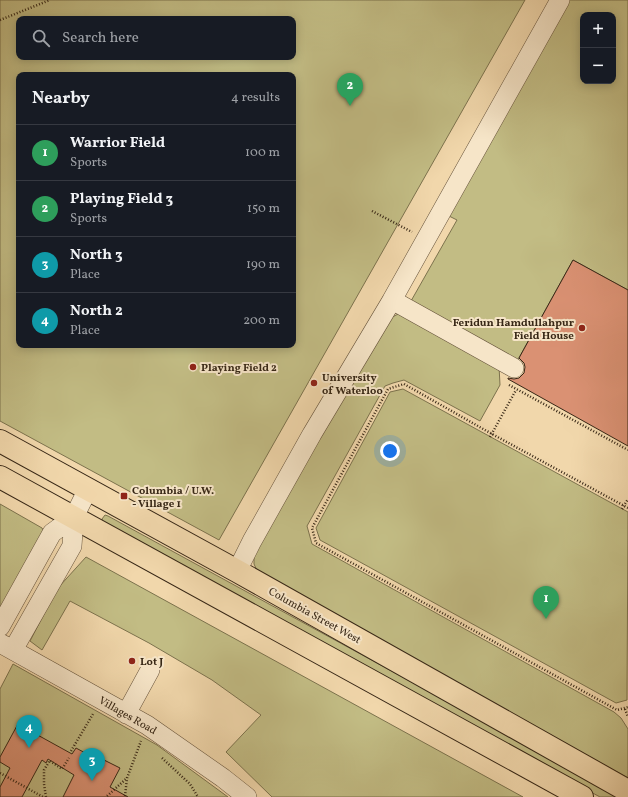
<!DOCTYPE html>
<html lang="en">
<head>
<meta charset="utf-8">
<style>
  body { margin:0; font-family:Vollkorn,serif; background:#20242c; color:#f1f3f6 }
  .controls { position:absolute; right:12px; top:12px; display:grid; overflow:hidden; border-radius:8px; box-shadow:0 2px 10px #0003 }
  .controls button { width:36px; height:36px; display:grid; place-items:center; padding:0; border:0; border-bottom:1px solid #363941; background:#171b24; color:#f1f3f6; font:20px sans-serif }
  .you { position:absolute; left:390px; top:451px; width:14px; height:14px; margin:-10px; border:3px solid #fff; border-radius:50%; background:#1a73e8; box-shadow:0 0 0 6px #1a73e833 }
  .badge { display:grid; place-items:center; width:26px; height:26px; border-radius:50%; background:#c59692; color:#fff; font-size:13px; font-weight:700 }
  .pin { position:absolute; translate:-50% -33px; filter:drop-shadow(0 1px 2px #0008) }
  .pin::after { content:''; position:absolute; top:21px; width:14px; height:12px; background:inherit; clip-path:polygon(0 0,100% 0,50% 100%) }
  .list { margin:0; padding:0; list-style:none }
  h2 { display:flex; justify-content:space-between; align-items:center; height:52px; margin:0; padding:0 16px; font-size:17px }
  h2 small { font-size:13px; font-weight:400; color:#9ea1a6 }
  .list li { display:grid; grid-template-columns:26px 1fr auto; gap:12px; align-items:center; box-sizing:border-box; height:56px; padding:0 16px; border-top:1px solid #363941 }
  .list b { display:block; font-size:15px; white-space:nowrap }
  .list p { margin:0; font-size:13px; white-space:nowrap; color:#9ea1a6 }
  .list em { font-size:13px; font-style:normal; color:#9ea1a6 }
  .icon { flex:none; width:22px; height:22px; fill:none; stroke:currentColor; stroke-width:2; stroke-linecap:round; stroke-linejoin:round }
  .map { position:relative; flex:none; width:628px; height:797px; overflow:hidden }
  .search { position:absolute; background:#171b24; box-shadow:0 2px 10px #0003; left:16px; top:16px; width:280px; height:44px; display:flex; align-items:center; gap:10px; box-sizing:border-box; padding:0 14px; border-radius:8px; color:#9ea1a6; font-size:15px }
  .panel { position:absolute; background:#171b24; box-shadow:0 2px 10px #0003; left:16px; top:72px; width:280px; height:276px; border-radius:8px }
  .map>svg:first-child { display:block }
</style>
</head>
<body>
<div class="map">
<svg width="628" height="797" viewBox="0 0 628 797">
  <rect width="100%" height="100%" fill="#f1d7ab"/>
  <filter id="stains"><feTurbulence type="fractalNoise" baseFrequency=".005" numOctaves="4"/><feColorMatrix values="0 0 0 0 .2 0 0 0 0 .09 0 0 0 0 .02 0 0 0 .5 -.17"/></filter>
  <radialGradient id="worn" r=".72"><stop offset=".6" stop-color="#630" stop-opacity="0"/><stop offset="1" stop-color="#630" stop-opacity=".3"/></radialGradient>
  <!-- green -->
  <path fill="#c2bc84" stroke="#7c724d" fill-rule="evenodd" d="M0,0H525L219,540L0,421ZM19,19H293V57H19ZM19,75H293V345H19Z
    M565,0H628V290L573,260L515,365L411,301L457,220L445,214ZM583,15H613V81H583Z
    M406,313L499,366L500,385L480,421L404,380L393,383L385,386L307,526L312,544L614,712L621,718L628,729V778L259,575L254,564V551L389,319L398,314Z
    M403,389L628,512L627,700L616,703L320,540L316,528L390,392Z
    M0,504L42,528L45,533L0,616Z
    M105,515L108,516L622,797H600L103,524L102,519Z
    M86,557L523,797H272L226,752L261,715L212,680L149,643L70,601L42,650L30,641L57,589Z
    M13,664L157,745L228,797H0V689Z"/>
  <!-- building -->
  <path fill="#da9173" stroke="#372716" d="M573,260L628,290V446L508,379V378L514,379L519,378L524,373L525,367L524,363L519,358Z
    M19,722L35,731L34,733L72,754L76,748L102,762L104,760L120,768L110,787L128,797H63L74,775L48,759L46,763L42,760L22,797H0V787L10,768L0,762V757Z"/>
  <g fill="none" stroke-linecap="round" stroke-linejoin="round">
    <defs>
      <path id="minor" d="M392,300L514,368
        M237,571L252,541L312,434L392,300L560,0
        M0,627L52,533L74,517
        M0,643L147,725L223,778L247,797
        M13,650L72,546L74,517L88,489
        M126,714L150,670"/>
      <path id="major" d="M0,441L237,571L628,791
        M0,477L582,797"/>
    </defs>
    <!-- minor casing -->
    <use href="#minor" stroke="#66533b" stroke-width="20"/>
    <!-- major casing -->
    <use href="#major" stroke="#372716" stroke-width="24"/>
    <!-- path -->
    <path stroke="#372716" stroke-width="2.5" stroke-dasharray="1 2" stroke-linecap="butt" d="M0,20L50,0
      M372,211L412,232
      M509,385L628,450
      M490,437L516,390
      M628,508L492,434L404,384L388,389L312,528L316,543L617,710L628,707
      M622,509L628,499
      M625,709L628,717
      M71,751L93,714
      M162,758L190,784L198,797
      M50,761L62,769L69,758
      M0,773L43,797
      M107,796L127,778
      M125,796L127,778L141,741
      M46,797L44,784V770L50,760"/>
    <!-- minor -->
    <use href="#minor" stroke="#f6e5c8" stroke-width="19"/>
    <!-- major -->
    <use href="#major" stroke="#f1d7ab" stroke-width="22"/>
  </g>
  <!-- markers -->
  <g fill="#8f2418" stroke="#f6e5c8" stroke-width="1.5">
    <circle cx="582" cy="328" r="4"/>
    <circle cx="193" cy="367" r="4"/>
    <circle cx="314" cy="383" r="4"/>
    <rect x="120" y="492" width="8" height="8" rx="2"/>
    <circle cx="132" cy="661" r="4"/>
  </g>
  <g text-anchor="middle" stroke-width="4" stroke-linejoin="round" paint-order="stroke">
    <!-- poi labels -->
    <g font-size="11" font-weight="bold" fill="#372716" stroke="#f6e5c8" text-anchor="start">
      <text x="574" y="326" text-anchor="end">Feridun Hamdullahpur<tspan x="574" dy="13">Field House</tspan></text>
      <text x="201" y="371">Playing Field 2</text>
      <text x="322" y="381">University<tspan x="322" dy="13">of Waterloo</tspan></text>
      <text x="132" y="494">Columbia / U.W.<tspan x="132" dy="13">- Village 1</tspan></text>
      <text x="140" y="665">Lot J</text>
    </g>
    <!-- street labels -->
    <g font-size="11" fill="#372716" stroke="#f6e5c8">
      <text transform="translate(315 615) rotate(29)" y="4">Columbia Street West</text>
      <text transform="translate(128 715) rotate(30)" y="4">Villages Road</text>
    </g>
  </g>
  <rect width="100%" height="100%" filter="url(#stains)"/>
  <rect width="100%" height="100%" fill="url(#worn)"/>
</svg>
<div class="controls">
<button>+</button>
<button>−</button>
</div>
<div class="you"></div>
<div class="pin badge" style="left:546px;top:619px;background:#2e9e5b">1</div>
<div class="pin badge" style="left:350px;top:106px;background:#2e9e5b">2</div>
<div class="pin badge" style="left:92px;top:781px;background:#0f9aa8">3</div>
<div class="pin badge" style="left:29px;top:748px;background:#0f9aa8">4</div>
<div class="search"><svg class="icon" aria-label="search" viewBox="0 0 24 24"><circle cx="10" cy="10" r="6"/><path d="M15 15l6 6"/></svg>Search here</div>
<section class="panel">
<h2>Nearby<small>4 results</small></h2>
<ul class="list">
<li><span class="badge" style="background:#2e9e5b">1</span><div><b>Warrior Field</b><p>Sports</p></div><em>100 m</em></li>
<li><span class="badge" style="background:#2e9e5b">2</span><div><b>Playing Field 3</b><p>Sports</p></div><em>150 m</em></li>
<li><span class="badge" style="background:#0f9aa8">3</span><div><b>North 3</b><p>Place</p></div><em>190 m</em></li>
<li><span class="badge" style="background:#0f9aa8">4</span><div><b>North 2</b><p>Place</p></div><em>200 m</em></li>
</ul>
</section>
</div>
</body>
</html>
